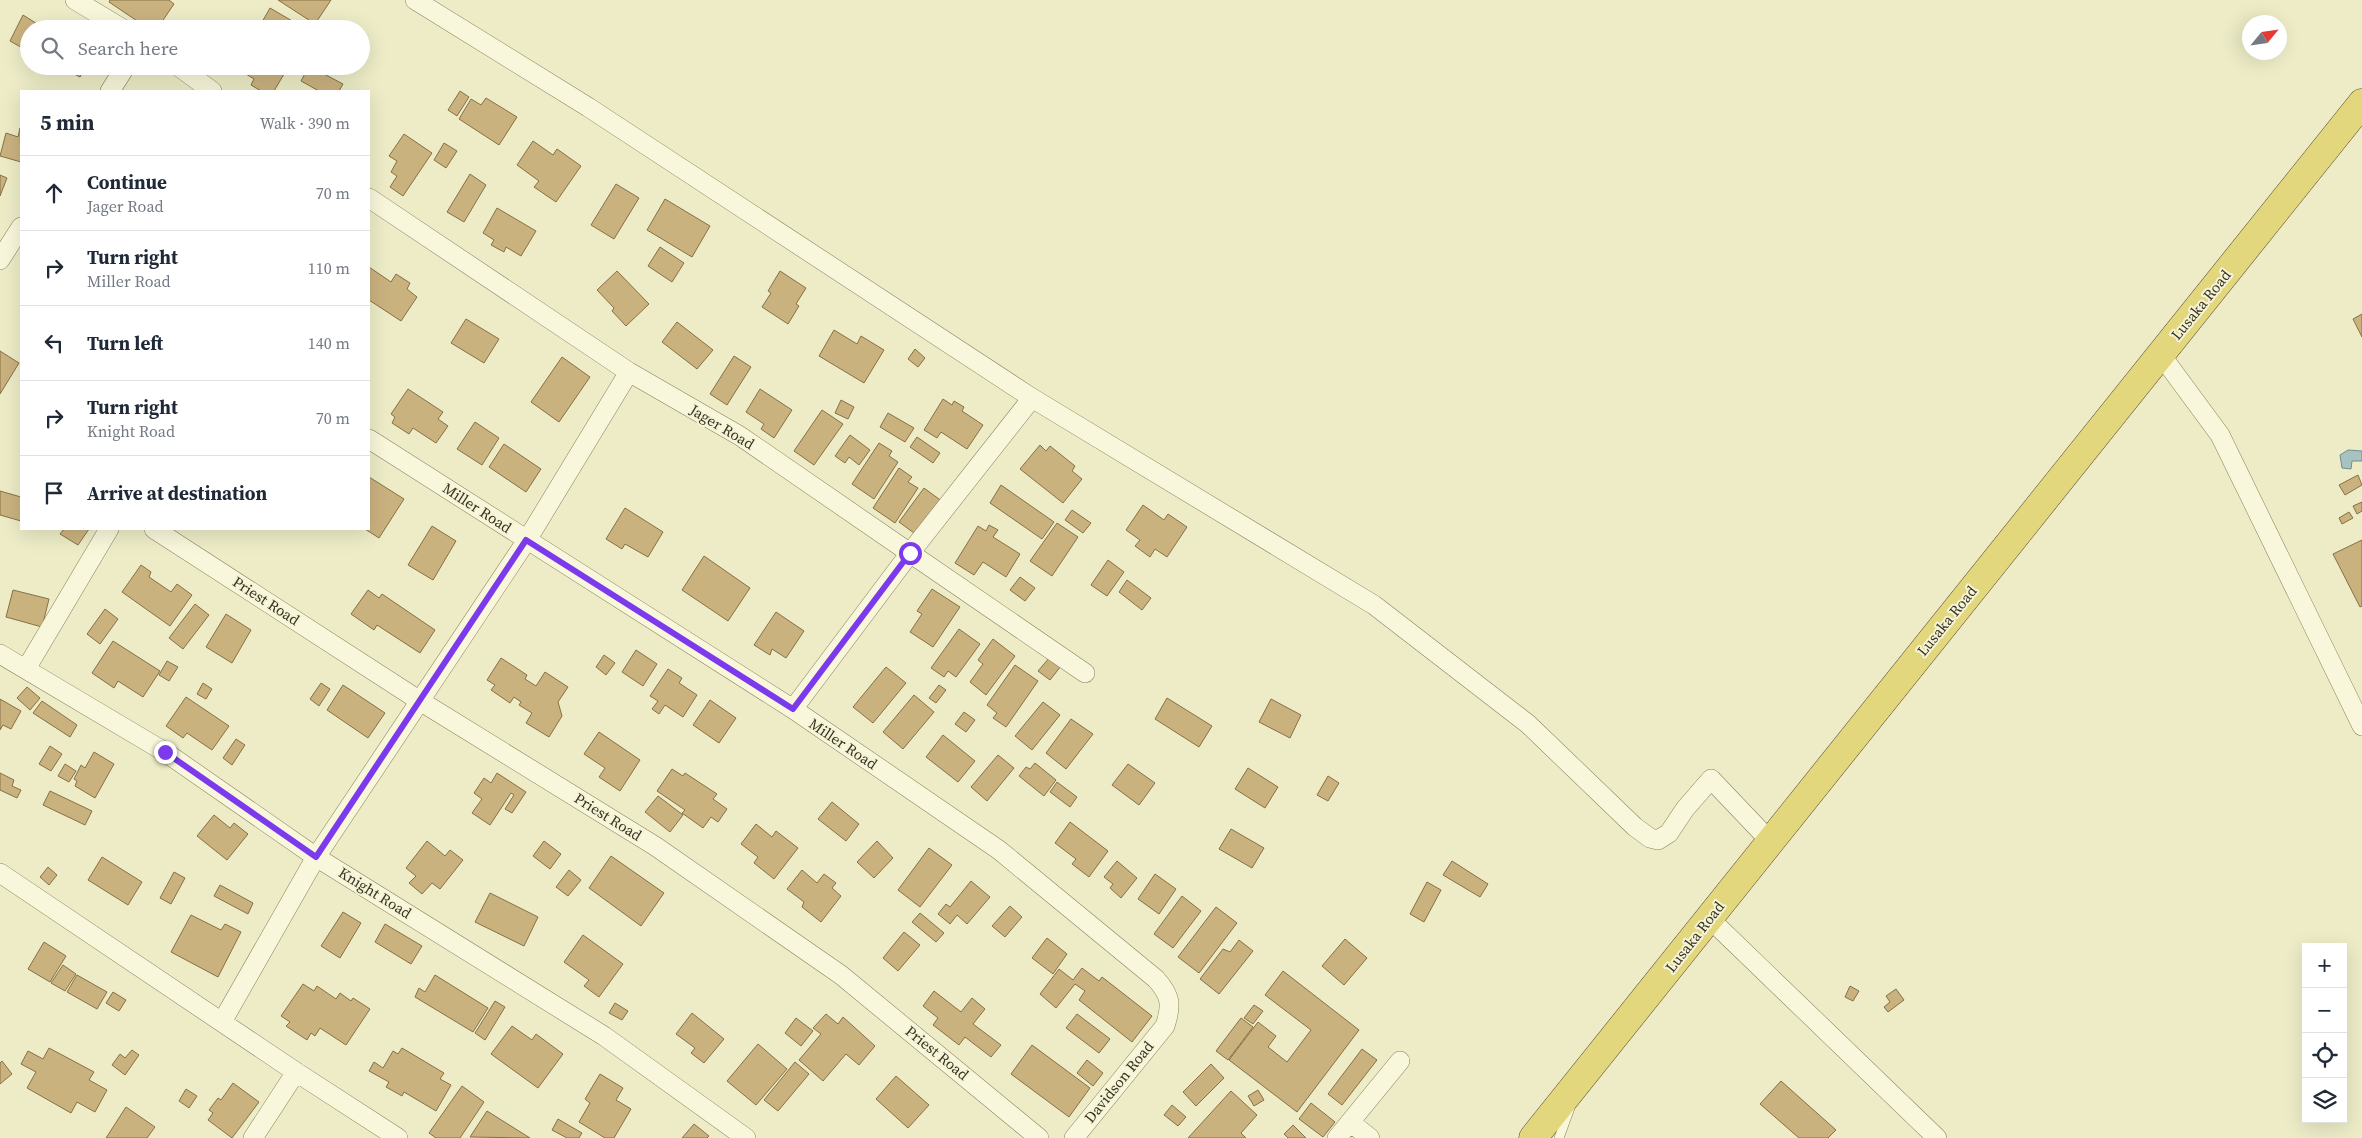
<!DOCTYPE html>
<html lang="en">
<head>
<meta charset="utf-8">
<style>
  body { margin:0; font-family:"Source Serif 4",serif; background:#f6f6f7; color:#1f2937 }
  .controls { position:absolute; right:15px; bottom:15px; display:grid; overflow:hidden; border-radius:0px; box-shadow:0 5px 20px #0002 }
  .controls button { width:45px; height:45px; display:grid; place-items:center; padding:0; border:0; border-bottom:1px solid #e0e1e3; background:#fff; color:#1f2937; font:25px sans-serif }
  .compass { position:absolute; left:2242px; top:15px; width:45px; height:45px; border-radius:50%; background:#fff; box-shadow:0 5px 20px #0002; rotate:61deg }
  .stop { position:absolute; width:15px; height:15px; margin:-11px; border:4px solid #7c3aed; border-radius:50%; background:#fff }
  .stop.end { background:#7c3aed; border-color:#fff; box-shadow:0 1px 5px #0008 }
  .list { margin:0; padding:0; list-style:none }
  h2 { display:flex; justify-content:space-between; align-items:center; height:65px; margin:0; padding:0 20px; font-size:21px }
  h2 small { font-size:16px; font-weight:400; color:#747a83 }
  .list li { display:grid; grid-template-columns:32px 1fr auto; gap:15px; align-items:center; box-sizing:border-box; height:75px; padding:0 20px; border-top:1px solid #e0e1e3 }
  .list b { display:block; font-size:19px; white-space:nowrap }
  .list p { margin:0; font-size:16px; white-space:nowrap; color:#747a83 }
  .list em { font-size:16px; font-style:normal; color:#747a83 }
  .icon { flex:none; width:28px; height:28px; fill:none; stroke:currentColor; stroke-width:2; stroke-linecap:round; stroke-linejoin:round }
  .map { position:relative; flex:none; width:2362px; height:1138px; overflow:hidden }
  .search { position:absolute; background:#fff; box-shadow:0 5px 20px #0002; left:20px; top:20px; width:350px; height:55px; display:flex; align-items:center; gap:12px; box-sizing:border-box; padding:0 18px; border-radius:28px; color:#747a83; font-size:19px }
  .panel { position:absolute; background:#fff; box-shadow:0 5px 20px #0002; left:20px; top:90px; width:350px; height:440px; border-radius:0px }
  .map>svg:first-child { display:block }
</style>
</head>
<body>
<div class="map">
<svg width="2362" height="1138" viewBox="0 0 2362 1138">
  <rect width="100%" height="100%" fill="#edecc7"/>
  <!-- water -->
  <path fill="#a8c1c1" stroke="#6f8f90" d="M2348,450L2362,451V461H2352L2351,469L2342,468L2340,455Z"/>
  <!-- building -->
  <path fill="#cab27f" stroke="#877044" d="M110,0H169L174,4L157,29H149L109,2Z
    M278,0H331L315,24Z
    M270,8L306,29H273L262,22Z
    M23,15L39,25L37,29H29V45L26,50L10,41Z
    M59,66H86L80,77Z
    M233,66H283L287,69L274,91H261L251,85L254,79Z
    M309,66L343,84L339,91H319L301,81Z
    M460,91L469,97L457,116L448,110Z
    M486,98L517,117L499,145L459,119L471,99L481,105Z
    M20,128L21,162L0,156L6,133L18,137Z
    M404,134L432,153L403,196L390,187L397,176L391,172L397,161L389,156Z
    M533,141L553,155L557,149L581,166L556,202L534,187L539,181L517,165Z
    M444,143L457,151L446,168L434,160Z
    M470,174L486,185L464,222L447,212Z
    M0,175L7,178L0,196Z
    M616,184L639,198L614,239L591,225Z
    M665,199L710,226L692,257L647,230Z
    M497,208L536,231L521,256L506,247L504,252L491,245L494,240L483,233Z
    M660,247L684,263L672,282L648,266Z
    M369,267L391,282L396,274L410,283L407,289L417,297L401,321L369,300Z
    M617,271L649,304L626,326L612,311L614,308L597,290Z
    M780,271L806,288L796,304L799,306L788,324L762,307L771,293L768,291Z
    M2362,314V337L2353,319Z
    M466,319L499,339L484,363L451,343Z
    M677,322L713,350L697,369L662,342Z
    M834,330L857,344L861,336L884,350L864,383L819,356Z
    M915,349L925,358L918,367L908,359Z
    M0,351L19,363L0,394Z
    M734,356L751,367L727,405L710,394Z
    M562,357L590,377L559,422L531,402Z
    M408,389L443,412L438,419L448,426L436,443L413,428L409,434L392,423L395,417L391,414Z
    M760,389L792,410L774,438L761,429L764,424L746,412Z
    M943,399L952,405L954,401L964,407L962,411L983,425L967,449L941,432L937,438L924,430Z
    M841,400L854,407L848,419L835,413Z
    M822,410L843,424L814,465L794,451Z
    M888,413L914,428L905,442L880,427Z
    M475,422L499,438L482,465L457,449Z
    M850,435L870,450L859,465L849,457L845,463L835,456Z
    M917,437L940,453L933,463L910,447Z
    M879,443L892,451L889,456L898,462L874,499L852,484Z
    M504,444L541,469L526,492L489,467Z
    M1040,445L1046,451L1050,446L1075,466L1072,471L1082,479L1063,503L1020,469Z
    M899,468L912,477L908,482L918,488L895,523L873,508Z
    M2358,475L2362,485L2345,495L2339,485Z
    M369,477L404,499L379,538L365,529H369Z
    M1001,485L1054,522L1042,539L990,503Z
    M924,488L943,502L918,536L899,522Z
    M0,491L21,497V521L0,515Z
    M2362,502V511L2357,514L2353,506Z
    M1143,505L1164,520L1168,514L1187,527L1167,557L1155,549L1150,557L1135,546L1140,540L1126,530Z
    M625,508L663,532L648,557L625,544L622,549L606,539Z
    M1072,510L1091,523L1083,533L1065,520Z
    M2349,512L2353,518L2342,524L2339,518Z
    M1057,523L1078,537L1052,576L1030,561Z
    M989,525L998,530L993,537L1020,554L1006,577L983,562L974,575L955,563L978,526L986,531Z
    M432,526L456,541L433,580L408,565Z
    M64,529H89L78,545L60,534Z
    M2362,540V606L2360,607L2333,554Z
    M704,556L750,588L728,621L682,590Z
    M1108,560L1124,572L1107,596L1091,585Z
    M141,565L151,572L149,577L171,592L177,584L192,595L170,626L122,592Z
    M1020,577L1035,588L1025,601L1010,590Z
    M1127,580L1151,598L1142,610L1119,592Z
    M932,589L960,607L933,647L910,632L922,614L917,611Z
    M13,590L49,599L42,627L6,617Z
    M368,590L379,598L382,594L435,630L420,653L377,625L374,630L351,614Z
    M195,604L209,615L183,649L169,638Z
    M105,609L118,619L100,644L87,634Z
    M776,612L804,631L786,658L772,649L770,655L754,645Z
    M226,614L251,630L232,663L206,647Z
    M959,629L980,644L956,677L948,671L944,677L931,668Z
    M993,639L1015,656L986,695L970,682L983,664L978,660Z
    M113,641L160,671L143,697L118,681L114,688L92,673Z
    M636,650L657,664L643,686L622,672Z
    M604,655L615,663L606,675L596,667Z
    M1050,657L1061,666L1050,680L1038,671Z
    M501,658L527,675L525,679L536,686L545,672L568,687L558,702L562,716L549,737L526,723L532,713L519,705L521,702L514,697L510,703L491,690L495,685L487,680Z
    M167,661L178,667L169,681L159,675Z
    M1015,665L1038,681L1006,727L993,718L997,713L987,705Z
    M886,667L906,683L873,723L853,707Z
    M668,669L682,678L679,683L697,695L683,717L665,705L659,714L652,709L658,701L650,696Z
    M203,683L212,689L206,699L197,694Z
    M321,683L330,689L319,706L310,699Z
    M343,685L385,713L368,738L327,710Z
    M939,685L946,690L936,703L929,698Z
    M27,687L40,698L30,710L17,698Z
    M914,695L934,712L903,749L883,732Z
    M186,697L229,726L212,750L187,733L183,738L166,726Z
    M1167,698L1212,726L1199,747L1155,719Z
    M0,699L21,711L11,729L3,725L0,730Z
    M1271,699L1301,715L1290,738L1259,722Z
    M710,700L736,718L719,743L693,725Z
    M42,701L77,725L70,737L33,713Z
    M1043,702L1060,715L1032,750L1015,736Z
    M964,712L975,720L966,732L955,724Z
    M1071,719L1093,734L1066,769L1046,753Z
    M599,732L640,760L620,791L599,777L605,768L584,754Z
    M943,735L975,761L958,782L926,757Z
    M236,739L245,745L232,765L223,758Z
    M50,746L62,754L51,771L39,764Z
    M94,752L114,764L95,798L75,786L77,781L74,779L81,765L85,768Z
    M998,755L1014,768L987,801L971,787Z
    M1035,763L1056,780L1044,796L1019,776L1026,767L1030,769Z
    M65,764L76,771L69,782L58,776Z
    M1128,764L1155,783L1139,805L1112,785Z
    M1248,768L1278,787L1265,808L1235,789Z
    M672,769L683,776L685,773L717,794L713,799L727,809L718,822L711,817L703,828L682,813L685,810L657,791Z
    M0,773L14,780L12,786L21,790L17,798L0,790Z
    M497,773L526,792L512,813L505,809L514,795L511,793L490,825L472,813L482,799L474,793L484,778L491,783Z
    M1328,776L1339,783L1328,801L1317,795Z
    M1057,782L1077,797L1070,807L1050,792Z
    M50,791L92,811L85,825L43,805Z
    M658,796L683,815L670,832L645,812Z
    M832,802L859,824L846,841L818,819Z
    M214,815L230,828L234,823L248,834L227,860L197,836Z
    M1070,822L1108,851L1089,877L1072,864L1076,859L1055,843Z
    M756,824L772,837L776,831L798,848L774,879L754,863L758,857L741,844Z
    M1231,829L1264,848L1252,868L1219,849Z
    M427,841L445,856L450,850L463,860L440,889L432,883L422,894L409,883L416,876L406,868Z
    M544,841L561,854L550,869L533,856Z
    M877,841L893,858L874,878L857,862Z
    M929,848L952,865L920,907L898,890Z
    M611,856L664,893L641,926L589,888Z
    M102,857L142,882L128,905L88,880Z
    M1117,861L1137,878L1121,898L1110,888L1113,884L1104,877Z
    M1452,861L1488,884L1480,897L1443,875Z
    M48,867L57,875L49,885L40,877Z
    M569,870L581,880L568,896L556,887Z
    M802,870L817,883L824,874L836,883L832,888L841,896L821,922L802,907L804,902L787,889Z
    M174,872L185,878L171,904L160,898Z
    M1155,874L1176,889L1159,914L1138,899Z
    M971,881L990,897L967,924L957,915L950,924L938,914L946,904L950,907Z
    M1427,882L1441,890L1424,922L1410,914Z
    M220,885L253,903L248,914L214,896Z
    M490,893L538,917L524,946L475,922Z
    M1182,896L1201,911L1173,948L1154,934Z
    M1010,906L1022,917L1005,937L992,926Z
    M1216,907L1237,923L1199,973L1178,957Z
    M343,912L361,923L340,958L321,946Z
    M920,913L944,933L936,942L912,922Z
    M191,915L221,930L225,924L241,932L218,977L171,952Z
    M385,924L422,946L411,964L375,942Z
    M904,932L920,945L898,971L883,958Z
    M583,935L623,964L599,997L584,986L589,980L564,962Z
    M1047,938L1067,954L1053,974L1032,958Z
    M1345,939L1367,958L1344,985L1322,966Z
    M1239,940L1253,951L1219,994L1200,979L1223,949L1230,952Z
    M44,942L66,956L50,982L28,969Z
    M63,965L76,974L65,991L51,983Z
    M1082,968L1099,981L1102,977L1152,1016L1132,1042L1079,1000L1085,991L1075,984L1056,1008L1040,994L1059,969L1073,980Z
    M1283,971L1359,1030L1297,1112L1229,1060L1258,1022L1276,1036L1268,1047L1287,1062L1311,1030L1265,995Z
    M77,975L107,992L97,1009L67,992Z
    M435,975L488,1008L473,1032L415,997L419,988L425,992Z
    M303,984L314,991L317,986L336,999L340,993L351,1001L353,998L370,1009L346,1045L320,1028L315,1036L311,1033L307,1040L286,1026L290,1022L281,1016Z
    M1850,986L1859,991L1853,1001L1845,997Z
    M1896,989L1904,1000L1888,1012L1884,1007L1890,1002L1886,996Z
    M934,991L961,1012L972,998L985,1009L973,1024L1001,1045L991,1057L965,1037L959,1045L933,1025L938,1018L923,1006Z
    M113,992L126,1000L119,1011L106,1003Z
    M495,1001L505,1007L485,1040L475,1033Z
    M615,1003L628,1011L622,1020L609,1013Z
    M1254,1005L1263,1011L1253,1024L1244,1018Z
    M692,1013L724,1039L704,1063L691,1053L695,1048L676,1034Z
    M826,1014L838,1024L843,1017L875,1046L859,1065L846,1054L823,1081L799,1060L821,1034L813,1028Z
    M1077,1014L1110,1039L1099,1053L1066,1028Z
    M796,1018L813,1031L801,1046L785,1033Z
    M1241,1018L1253,1027L1228,1060L1216,1051Z
    M512,1026L532,1040L536,1034L563,1054L538,1088L491,1054Z
    M758,1044L787,1069L756,1105L727,1081Z
    M1032,1045L1090,1088L1069,1117L1011,1074Z
    M49,1048L94,1072L89,1080L107,1090L95,1112L77,1102L71,1113L27,1088L36,1072L21,1064L28,1051L43,1059Z
    M402,1048L444,1073L440,1079L451,1085L436,1111L404,1092L402,1096L386,1087L389,1082L369,1071L374,1062L383,1068L393,1051L398,1054Z
    M1362,1049L1377,1060L1342,1105L1328,1094Z
    M132,1050L139,1055L125,1075L112,1065L120,1054L125,1058Z
    M1087,1060L1103,1073L1093,1086L1077,1073Z
    M2,1061L12,1074L0,1084V1063Z
    M795,1062L809,1074L778,1111L764,1100Z
    M1211,1064L1224,1078L1196,1106L1183,1092Z
    M600,1074L623,1088L616,1100L631,1109L614,1138H605L579,1122L590,1103L585,1099Z
    M896,1076L929,1105L908,1128L876,1099Z
    M1781,1081L1836,1130L1828,1138H1799L1760,1104Z
    M233,1083L259,1102L232,1138L208,1120L213,1113L209,1110L218,1098L221,1100Z
    M462,1086L484,1102L460,1138H436L429,1133Z
    M186,1089L197,1096L189,1108L179,1101Z
    M1258,1090L1264,1100L1254,1106L1248,1096Z
    M1231,1091L1257,1115L1241,1133L1246,1138H1188Z
    M1311,1103L1335,1122L1323,1137L1299,1119Z
    M1172,1105L1186,1117L1178,1126L1164,1115Z
    M126,1107L155,1127L147,1138H106Z
    M487,1111L530,1138L470,1137Z
    M558,1119L582,1133L579,1138H567L552,1130Z
    M694,1124L709,1136L707,1138H682Z
    M1293,1125L1306,1138H1288L1284,1134Z"/>
  <g fill="none" stroke-linecap="round" stroke-linejoin="round">
    <defs>
      <path id="service" d="M1559,1138L1570,1108"/>
      <path id="minor" d="M75,0L123,29
        M415,0L588,107L1032,398L1374,605L1528,724L1635,827L1650,838L1658,840L1669,833L1685,809L1711,779L1770,841
        M178,66L212,91
        M110,91L126,66
        M369,198L629,372L740,436L910,553L793,709
        M0,260L21,227
        M2161,355L2220,435L2362,726
        M1032,398L910,553L1085,673
        M369,439L793,709L999,850L1156,979C1171,996 1172,1005 1165,1026L1074,1138
        M154,529L420,701L655,846L841,975L1039,1138
        M0,654L165,752L316,857L604,1036L746,1138
        M26,669L109,529
        M0,873L296,1072L398,1138
        M1710,919L1937,1138
        M222,1022L316,857L527,540L629,372
        M1350,1122L1370,1138
        M253,1138L296,1072
        M1337,1138L1400,1061"/>
      <path id="trunk" d="M1533,1138L2362,103"/>
    </defs>
    <!-- service casing -->
    <use href="#service" stroke="#88805d" stroke-width="10"/>
    <!-- minor casing -->
    <use href="#minor" stroke="#88805d" stroke-width="20"/>
    <!-- trunk casing -->
    <use href="#trunk" stroke="#574d31" stroke-width="29"/>
    <!-- service -->
    <use href="#service" stroke="#f8f7db" stroke-width="9"/>
    <!-- minor -->
    <use href="#minor" stroke="#f8f7db" stroke-width="19"/>
    <!-- trunk -->
    <use href="#trunk" stroke="#e3d77e" stroke-width="28"/>
  </g>
  <g fill="none" stroke-linecap="round" stroke-linejoin="round">
    <!-- route -->
    <path stroke="#7c3aed" stroke-width="6" d="M165,752L316,857L526,540L793,709L910,553"/>
  </g>
  <g text-anchor="middle" stroke-width="4" stroke-linejoin="round" paint-order="stroke">
    <!-- street labels -->
    <g font-size="15" fill="#393320" stroke="#f5f4d7">
      <text transform="translate(2201 305) rotate(-51)" y="5">Lusaka Road</text>
      <text transform="translate(722 427) rotate(31)" y="5">Jager Road</text>
      <text transform="translate(477 508) rotate(33)" y="5">Miller Road</text>
      <text transform="translate(266 601) rotate(33)" y="5">Priest Road</text>
      <text transform="translate(1947 621) rotate(-51)" y="5">Lusaka Road</text>
      <text transform="translate(843 744) rotate(34)" y="5">Miller Road</text>
      <text transform="translate(608 817) rotate(32)" y="5">Priest Road</text>
      <text transform="translate(375 893) rotate(32)" y="5">Knight Road</text>
      <text transform="translate(1695 937) rotate(-52)" y="5">Lusaka Road</text>
      <text transform="translate(937 1053) rotate(39)" y="5">Priest Road</text>
      <text transform="translate(1119 1082) rotate(-51)" y="5">Davidson Road</text>
    </g>
  </g>
</svg>
<div class="controls">
<button>+</button>
<button>−</button>
<button><svg class="icon" aria-label="locate" viewBox="0 0 24 24"><circle cx="12" cy="12" r="6"/><path d="M12 2v4M12 18v4M2 12h4M18 12h4"/></svg></button>
<button><svg class="icon" aria-label="layers" viewBox="0 0 24 24"><path d="M12 4l9 5-9 5-9-5zM3 14l9 5 9-5"/></svg></button>
</div>
<svg class="compass" viewBox="-18 -18 36 36"><path d="M0-13l5 13h-10z" fill="#e53935"/><path d="M0 13l5-13h-10z" fill="#747a83"/></svg>
<div class="stop" style="left:910px;top:553px"></div>
<div class="stop end" style="left:165px;top:752px"></div>
<div class="search"><svg class="icon" aria-label="search" viewBox="0 0 24 24"><circle cx="10" cy="10" r="6"/><path d="M15 15l6 6"/></svg>Search here</div>
<section class="panel">
<h2>5 min<small>Walk · 390 m</small></h2>
<ul class="list">
<li><svg class="icon" aria-label="ahead" viewBox="0 0 24 24"><path d="M12 20V5M6 11l6-6 6 6"/></svg><div><b>Continue</b><p>Jager Road</p></div><em>70 m</em></li>
<li><svg class="icon" aria-label="right" viewBox="0 0 24 24"><path d="M7 20v-9h11M14 6l5 5-5 5"/></svg><div><b>Turn right</b><p>Miller Road</p></div><em>110 m</em></li>
<li><svg class="icon" aria-label="left" viewBox="0 0 24 24"><path d="M17 20v-9H6M10 6l-5 5 5 5"/></svg><div><b>Turn left</b></div><em>140 m</em></li>
<li><svg class="icon" aria-label="right" viewBox="0 0 24 24"><path d="M7 20v-9h11M14 6l5 5-5 5"/></svg><div><b>Turn right</b><p>Knight Road</p></div><em>70 m</em></li>
<li><svg class="icon" aria-label="arrive" viewBox="0 0 24 24"><path d="M6 21V4h12l-3 4 3 4H6"/></svg><div><b>Arrive at destination</b></div></li>
</ul>
</section>
</div>
</body>
</html>
